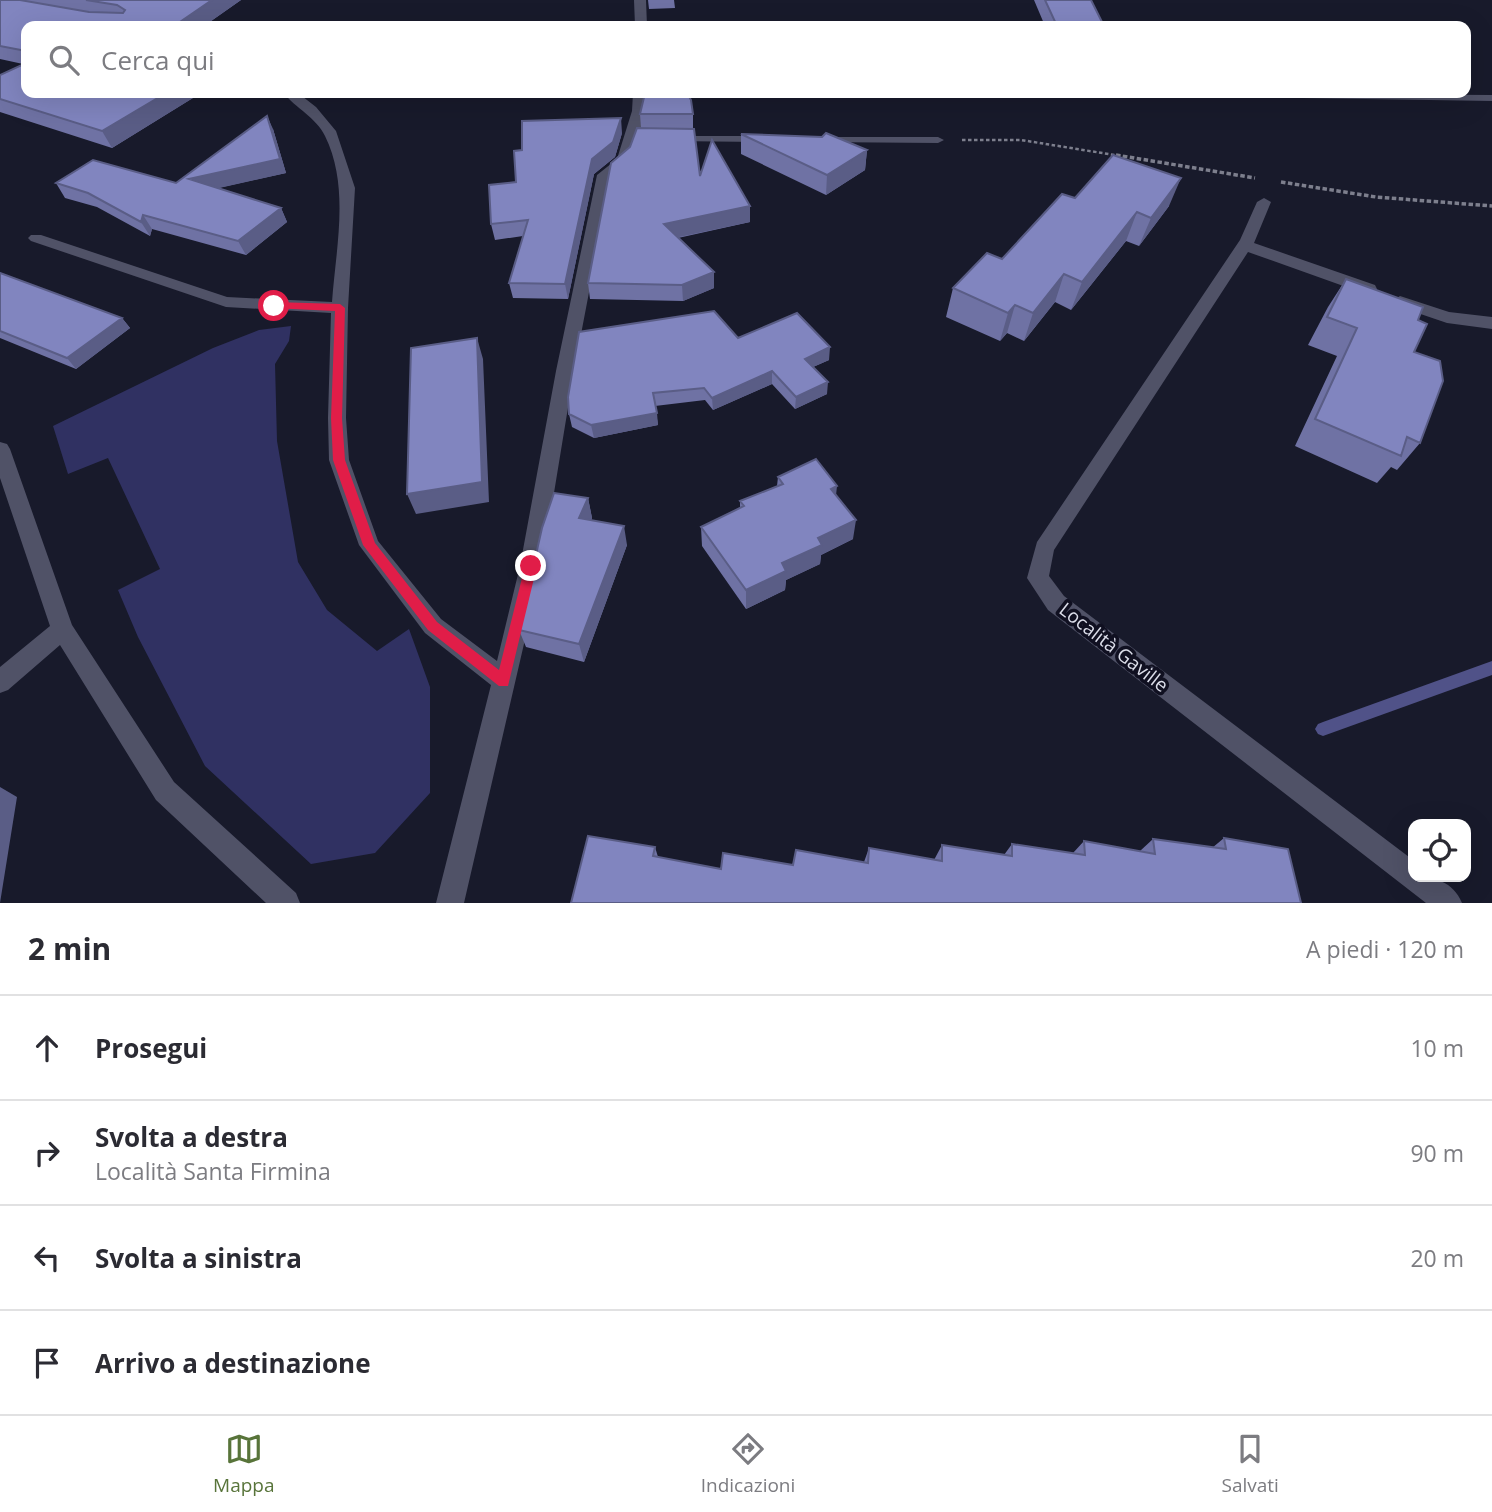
<!DOCTYPE html>
<html lang="it">
<head>
<meta charset="utf-8">
<style>
  body { margin:0; font-family:"Open Sans",sans-serif; background:#f2f2f3; color:#2b2b33 }
  .controls { position:absolute; right:21px; bottom:21px; display:grid; overflow:hidden; border-radius:14px; box-shadow:0 7px 28px #0002 }
  .controls button { width:63px; height:63px; display:grid; place-items:center; padding:0; border:0; border-bottom:2px solid #e1e1e2; background:#fff; color:#2b2b33; font:35px sans-serif }
  .stop { position:absolute; width:21px; height:21px; margin:-16px; border:5px solid #e11d48; border-radius:50%; background:#fff }
  .stop.end { background:#e11d48; border-color:#fff; box-shadow:0 2px 7px #0008 }
  .list { margin:0; padding:0; list-style:none }
  h2 { display:flex; justify-content:space-between; align-items:center; height:91px; margin:0; padding:0 28px; font-size:30px }
  h2 small { font-size:23px; font-weight:400; color:#7c7c81 }
  .list li { display:grid; grid-template-columns:46px 1fr auto; gap:21px; align-items:center; box-sizing:border-box; height:105px; padding:0 28px; border-top:2px solid #e1e1e2 }
  .list b { display:block; font-size:26px; white-space:nowrap }
  .list p { margin:0; font-size:23px; white-space:nowrap; color:#7c7c81 }
  .list em { font-size:23px; font-style:normal; color:#7c7c81 }
  .icon { flex:none; width:38px; height:38px; fill:none; stroke:currentColor; stroke-width:2; stroke-linecap:round; stroke-linejoin:round }
  .map { position:relative; flex:none; width:1492px; height:903px; overflow:hidden }
  .search { position:absolute; background:#fff; box-shadow:0 7px 28px #0002; left:21px; right:21px; top:21px; height:77px; display:flex; align-items:center; gap:18px; box-sizing:border-box; padding:0 24px; border-radius:14px; color:#7c7c81; font-size:26px }
  .sheet { height:511px; background:#fff }
  nav { display:flex; justify-content:space-around; align-items:center; box-sizing:border-box; height:98px; border-top:2px solid #e1e1e2; background:#fff; font-size:19px; color:#7c7c81 }
  nav a { display:grid; justify-items:center; gap:4px }
  nav .on { color:#58743a }
  .map>svg:first-child { display:block }
</style>
</head>
<body>
<div class="map">
<svg width="1492" height="903" viewBox="0 0 1492 903">
  <rect width="100%" height="100%" fill="#181a2b"/>
  <!-- green -->
  <path fill="#303162" d="M291,326L289,341L275,364L277,441L298,562L327,610L377,651L409,629L430,687V793L375,853L311,864L205,766L138,637L118,590L160,569L108,458L68,474L53,426L213,348L259,330Z"/>
  <g fill="none" stroke-linecap="round" stroke-linejoin="round">
    <!-- stream -->
    <path fill="#505288" fill-rule="evenodd" d="M1492,661V675L1323,736L1318,734L1315,729L1318,724L1323,722Z"/>
    <!-- path-far1 -->
    <path stroke="#7d7f8d" stroke-width="2.5" stroke-dasharray="3.5 2.5" stroke-linecap="butt" d="M962,140H1021L1127,157"/>
    <!-- path -->
    <path stroke="#7d7f8d" stroke-width="3.5" stroke-dasharray="4.5 2.5" stroke-linecap="butt" d="M1116,155L1255,178
      M1281,182L1376,197L1492,206"/>
    <!-- service -->
    <path fill="#505267" fill-rule="evenodd" d="M1173,93L1492,95V101L1178,96Z
      M674,136H760L766,139L760,142L670,141V137Z
      M821,137H938L944,140L938,143L817,142V138Z"/>
    <!-- minor -->
    <path fill="#505267" fill-rule="evenodd" d="M634,0H646L647,26H635Z
      M284,93H298L316,107L336,131L355,188L348,308L346,418L349,460L378,541L441,619L497,661L520,566L556,371L597,175L617,159L632,111L633,93H645L646,111L630,161L611,177L574,371L542,566L464,903H436L491,685L425,633L359,545L329,460L328,418L331,313L226,307L31,241L28,238L31,235H41L227,297L332,302C336,247 350,187 325,136C316,117 295,108 284,93Z
      M1264,198L1271,202L1254,243L1375,285L1377,289L1375,293H1363L1248,252L1054,550L1049,576L1064,596L1413,860V877C1434,877 1453,881 1462,903H1426L1048,610L1027,578L1037,542L1240,240L1257,202Z
      M1400,296L1449,312L1492,317V329L1447,323L1394,305L1392,301Z
      M0,442L7,444L10,449L72,625L174,782L296,893L300,903H266L156,800L60,645L8,690L0,693V667L50,626L0,478Z"/>
  </g>
  <!-- wall -->
  <path fill="#6f72a4" d="M0,0H241L204,26H26V93H201L112,148L0,112V75L23,64L0,59Z
    M648,0H674L675,8L649,9Z
    M1034,0H1091L1104,26H1045Z
    M640,114H693V129L700,176L750,206V222L678,238L714,272V288L683,301L590,299L588,283L630,147L641,128Z
    M273,129L286,173L218,188L281,208L287,222L246,255L152,229L150,236L97,207L65,198L56,183H176Z
    M622,133L615,157L594,174L568,299L513,298L509,283L523,236L495,240L491,224L516,182Z
    M741,134L867,150L865,170L826,195L741,154Z
    M1075,198L1169,206L1139,246L1126,241L1071,310L1055,302L1024,341L1007,333L1000,341L946,317L953,288L1002,259Z
    M0,273L122,318L130,328L76,369L0,338Z
    M1346,279L1418,320L1414,352L1420,443L1397,470L1391,467L1377,483L1295,446L1337,356L1308,345L1328,307Z
    M738,338L829,360L813,367L827,394L795,409L772,384L713,410L705,400L655,406L658,425L594,438L572,427L569,414Z
    M778,477L836,495L853,539L821,555L820,564L786,580L785,590L746,609L702,546L701,527L740,508V501L777,486Z
    M588,498L592,518L591,520L627,545L584,662L526,647L519,630Z
    M1224,838L1288,849L571,903L655,847L658,857L721,869L793,865L864,862L869,848L934,860L942,845L1004,855L1012,844L1073,853L1084,841L1140,851L1153,839L1212,848Z"/>
  <!-- shaded-wall -->
  <path fill="#5a5d86" d="M212,0H241L204,26H174Z
    M166,93H201L112,148L102,131Z
    M267,116L273,129L286,173L197,193L189,179Z
    M621,118L622,133L615,157L594,174L568,299L565,284L592,159Z
    M867,150L865,170L826,195L827,175Z
    M1181,178L1169,206L1139,246L1151,218Z
    M750,206V222L665,240L664,224Z
    M281,208L287,222L246,255L238,241Z
    M1137,212L1126,241L1071,310L1082,282Z
    M143,215L152,229L150,236L141,222Z
    M714,272V288L683,301L682,285Z
    M1064,274L1055,302L1024,341L1033,313Z
    M1015,305L1007,333L1000,341L1008,313Z
    M122,318L130,328L76,369L67,358Z
    M477,338L483,359L489,502L416,514L407,494Z
    M830,347L829,360L804,371L805,359Z
    M772,371V384L713,410L712,398Z
    M828,382L827,394L795,409L796,397Z
    M657,413L658,425L594,438L591,425Z
    M837,486L835,505L831,489Z
    M588,498L592,518L584,537L579,518Z
    M856,520L853,539L821,555L820,564L786,580L785,590L746,609V590L782,563L818,538Z
    M624,526L627,545L584,662L579,644Z
    M0,787L17,797L0,903Z"/>
  <!-- building -->
  <path fill="#8185bf" stroke="#5a5d86" stroke-width="2" d="M0,0H20L89,12L123,13L125,10L117,5L86,0H212L174,26H26V51L0,46Z
    M1045,0H1091L1104,26H1057Z
    M26,63V93H166L102,131L0,99V75Z
    M645,93H687L691,100L693,114H640Z
    M267,116L280,159L189,179L281,208L238,241L143,215L141,222L88,193L56,183L93,160L176,183Z
    M621,118L613,142L592,159L565,284L509,283L528,220L491,224L489,185L516,182L514,151L522,150V121Z
    M637,128L694,129L700,176L712,140L750,206L664,224L714,272L682,285L588,283L611,163L630,147Z
    M826,133L867,150L827,175L741,134L822,137Z
    M1113,155L1181,178L1151,218L1137,212L1082,282L1064,274L1033,313L1015,305L1008,313L953,288L987,253L1002,259L1062,194L1075,198Z
    M0,273L122,318L67,358L0,331Z
    M1346,279L1423,307L1418,320L1427,324L1414,352L1440,361L1443,381L1420,443L1407,437L1401,456L1315,419L1357,328L1327,317Z
    M714,311L738,338L797,313L830,347L805,359L828,382L796,397L772,371L712,398L704,388L653,393L657,413L591,425L569,414L568,397L579,332Z
    M477,338L482,482L407,494L411,348Z
    M816,459L837,486L831,489L856,520L818,538L822,545L782,563L786,571L746,590L701,527L744,506L740,501L783,484L778,477Z
    M554,493L588,498L579,518L624,526L579,644L519,630L542,528Z
    M588,836L655,847L653,856L721,869L723,853L793,865L796,850L868,863L869,848L942,861V845L1012,856V844L1085,855L1084,841L1155,854L1153,839L1226,849L1224,838L1288,849L1301,903H571Z"/>
  <!-- route -->
  <path fill="#e11d48" d="M274,302L340,304L345,308L342,418L345,460L375,543L437,622L499,670L525,566L527,562H535L537,566L508,686H499L428,630L363,545L333,460L331,418L335,311L271,308L269,306Z"/>
  <g text-anchor="middle" stroke-width="7" stroke-linejoin="round" paint-order="stroke">
    <!-- street labels -->
    <g font-size="19" fill="#dbdde9" stroke="#101021">
      <text transform="translate(1114 647) rotate(38)" y="7">Località Gaville</text>
    </g>
  </g>
</svg>
<div class="controls">
<button><svg class="icon" aria-label="locate" viewBox="0 0 24 24"><circle cx="12" cy="12" r="6"/><path d="M12 2v4M12 18v4M2 12h4M18 12h4"/></svg></button>
</div>
<div class="stop" style="left:274px;top:306px"></div>
<div class="stop end" style="left:531px;top:566px"></div>
<div class="search"><svg class="icon" aria-label="search" viewBox="0 0 24 24"><circle cx="10" cy="10" r="6"/><path d="M15 15l6 6"/></svg>Cerca qui</div>
</div>
<section class="sheet">
<h2>2 min<small>A piedi · 120 m</small></h2>
<ul class="list">
<li><svg class="icon" aria-label="ahead" viewBox="0 0 24 24"><path d="M12 20V5M6 11l6-6 6 6"/></svg><div><b>Prosegui</b></div><em>10 m</em></li>
<li><svg class="icon" aria-label="right" viewBox="0 0 24 24"><path d="M7 20v-9h11M14 6l5 5-5 5"/></svg><div><b>Svolta a destra</b><p>Località Santa Firmina</p></div><em>90 m</em></li>
<li><svg class="icon" aria-label="left" viewBox="0 0 24 24"><path d="M17 20v-9H6M10 6l-5 5 5 5"/></svg><div><b>Svolta a sinistra</b></div><em>20 m</em></li>
<li><svg class="icon" aria-label="arrive" viewBox="0 0 24 24"><path d="M6 21V4h12l-3 4 3 4H6"/></svg><div><b>Arrivo a destinazione</b></div></li>
</ul>
</section>
<nav>
<a class="on"><svg class="icon" aria-label="map" viewBox="0 0 24 24"><path d="M3 6l6-2 6 2 6-2v14l-6 2-6-2-6 2zM9 4v14M15 6v14"/></svg>Mappa</a>
<a><svg class="icon" aria-label="directions" viewBox="0 0 24 24"><path d="M12 3l9 9-9 9-9-9zM9 14v-3h6M13 9l2 2-2 2"/></svg>Indicazioni</a>
<a><svg class="icon" aria-label="saved" viewBox="0 0 24 24"><path d="M7 4h10v16l-5-4-5 4z"/></svg>Salvati</a>
</nav>
</body>
</html>
